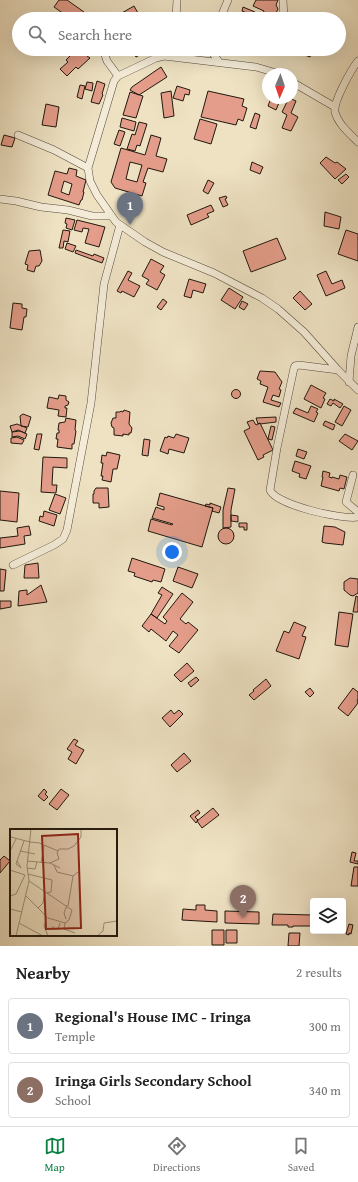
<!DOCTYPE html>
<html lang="en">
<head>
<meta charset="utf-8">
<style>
  body { margin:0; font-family:"Gentium Book Plus",serif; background:#f2f2f2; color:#222 }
  .controls { position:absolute; right:12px; bottom:12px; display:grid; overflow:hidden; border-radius:4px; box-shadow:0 4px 16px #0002 }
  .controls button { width:36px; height:36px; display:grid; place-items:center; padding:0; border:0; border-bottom:1px solid #e0e0e0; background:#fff; color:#222; font:20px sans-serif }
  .compass { position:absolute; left:262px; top:68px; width:36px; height:36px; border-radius:50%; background:#fff; box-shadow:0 4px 16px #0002; rotate:182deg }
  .you { position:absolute; left:172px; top:552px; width:14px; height:14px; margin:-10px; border:3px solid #fff; border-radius:50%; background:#1a73e8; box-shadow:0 0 0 6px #1a73e833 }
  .badge { display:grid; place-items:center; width:26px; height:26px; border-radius:50%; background:#0b8043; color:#fff; font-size:13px; font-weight:700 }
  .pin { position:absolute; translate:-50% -33px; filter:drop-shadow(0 1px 2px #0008) }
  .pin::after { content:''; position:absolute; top:21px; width:14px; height:12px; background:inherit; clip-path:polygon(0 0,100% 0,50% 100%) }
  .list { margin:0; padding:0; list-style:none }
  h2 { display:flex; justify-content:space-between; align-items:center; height:52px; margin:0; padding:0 16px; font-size:17px }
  h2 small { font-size:13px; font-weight:400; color:#767676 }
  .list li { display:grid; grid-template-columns:26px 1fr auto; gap:12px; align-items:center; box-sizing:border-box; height:56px; margin:0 8px 8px; padding:0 8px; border:1px solid #e0e0e0; border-radius:4px }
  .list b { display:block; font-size:15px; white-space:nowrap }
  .list p { margin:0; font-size:13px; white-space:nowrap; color:#767676 }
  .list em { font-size:13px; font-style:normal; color:#767676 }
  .icon { flex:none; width:22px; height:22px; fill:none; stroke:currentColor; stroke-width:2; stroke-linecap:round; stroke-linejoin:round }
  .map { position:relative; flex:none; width:358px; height:946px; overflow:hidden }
  .search { position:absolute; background:#fff; box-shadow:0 4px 16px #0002; left:12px; right:12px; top:12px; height:44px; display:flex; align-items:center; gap:10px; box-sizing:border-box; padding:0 14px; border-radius:22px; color:#767676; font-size:15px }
  .sheet { height:180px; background:#fff }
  nav { display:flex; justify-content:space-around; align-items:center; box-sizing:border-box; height:56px; border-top:1px solid #e0e0e0; background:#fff; font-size:11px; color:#767676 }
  nav a { display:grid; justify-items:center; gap:2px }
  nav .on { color:#0b8043 }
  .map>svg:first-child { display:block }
</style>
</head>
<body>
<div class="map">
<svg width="358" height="946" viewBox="0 0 358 946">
  <rect width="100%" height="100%" fill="#eee2c3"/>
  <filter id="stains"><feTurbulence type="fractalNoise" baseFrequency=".005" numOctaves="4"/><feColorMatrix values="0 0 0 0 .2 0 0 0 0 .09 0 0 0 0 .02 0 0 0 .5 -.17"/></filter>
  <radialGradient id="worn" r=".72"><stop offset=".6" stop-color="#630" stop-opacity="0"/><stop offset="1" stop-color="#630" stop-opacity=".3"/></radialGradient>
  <!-- building -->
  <path fill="#e49d8a" stroke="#20180e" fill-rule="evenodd" d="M59,0H67L84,12L79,19H71L54,7Z
    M256,0H278L276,5L278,9L276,13L272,14L270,19L262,17L264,11L253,6Z
    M134,6L138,13L127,19H123L120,14Z
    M243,7L255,12L254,16L242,11Z
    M80,49H87L91,52L87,56L90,58L78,69L76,67L67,76L60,69L68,62L66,60L74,52L75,54Z
    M131,49H144L145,52L136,57Z
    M304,49H314L310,57L302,54Z
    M161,67L167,77L139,95L130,90L132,87Z
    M97,81L105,84L102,94L103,95L99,104L91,102Z
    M87,82L93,83L92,91L85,89Z
    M80,85L85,86L82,99L77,97Z
    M177,86L190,90L189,95L185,94L183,101L173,98Z
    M171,91L174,116L164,118L161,93Z
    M208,91L244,99L242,106L247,108L243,121L238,119L236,125L201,117Z
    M130,92L143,96L136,118L123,115Z
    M271,98H281L276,110L268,106Z
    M289,98L296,101L291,113L298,117L291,131L282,128L287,115L282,112Z
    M46,104L59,107L56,127L42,125Z
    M255,113L260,115L256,129L250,127Z
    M122,118L136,122L134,131L120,127Z
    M200,119L217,124L211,144L194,139Z
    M139,122L147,124L140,146L137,145L135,151L127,149L132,134L135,135Z
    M119,130L125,132L120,146L114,144Z
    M4,135L15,138L12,147L1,145Z
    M151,135L161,138L156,156L167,159L163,172L148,168L143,182L146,183L142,196L115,188L111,182L121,148L145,155ZM130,162L142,165L137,182L126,179Z
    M326,157L335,163L337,162L346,169L335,179L320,163Z
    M252,162L263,167L260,174L250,170Z
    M69,168L77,170L76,176L86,180L83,192H84L82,200H81L79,205L48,195L55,171L67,174ZM64,181L72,184L69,195L61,192Z
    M346,174L349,177L342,184L338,180Z
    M208,180L214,183L208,194L203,191Z
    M226,196L227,198L225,199L228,205L223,207L219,198Z
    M211,205L214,211L207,214L209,217L191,225L187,215Z
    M325,212L341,217L339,229L324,226Z
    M66,218L75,220L72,230L66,228L67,224L65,223Z
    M77,220L105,227L99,247L85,243L89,229L83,228L82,232L74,230Z
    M63,230L70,231L68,242L64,241L63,248H59Z
    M346,230L358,234V261L338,254Z
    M277,238L286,259L251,272L243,251Z
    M67,243L76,246L73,252L65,249Z
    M40,250L42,261L39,266H36L34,272L27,270L28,265L25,264L29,251Z
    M76,250L93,256L94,254L104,258L102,263L75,253Z
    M151,259L164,266L160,272L165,275L157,290L146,284L149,280L142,276Z
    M128,271L132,273L128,280L140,286L134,297L122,291L121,293L117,291Z
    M326,271L332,284L342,280L345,288L326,296L317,275Z
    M189,279L206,284L203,293L193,290L191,298L184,296Z
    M229,288L243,297L235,309L221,300Z
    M300,291L312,304L305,310L293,298Z
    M163,299L167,302L161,310L157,307Z
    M242,301L248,304L244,310L239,307Z
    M13,303L22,304V308L27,309L26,317H24L22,330L10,328Z
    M260,371L275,372L282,382L279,389L281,390L279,397L273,395L271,400L281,403L279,407L263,402L268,387L260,384L261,381L257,379Z
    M311,385L326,393L323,398L325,399L321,408L304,399Z
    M231.5 394a4.5 4.5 0 1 1 9 0a4.5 4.5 0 1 1-9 0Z
    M59,395L66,396V400L69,402L68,405L65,406V408H67L66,417L58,416L59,410L47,408L49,397L58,399Z
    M330,399L334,401V399L343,404L340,408L333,403L331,406L327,404Z
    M311,406L318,409L316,412L318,413L314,422L293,413L296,408L308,413Z
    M344,406L351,410L342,426L335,422Z
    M124,410L130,412L129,424L132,428L131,433H129V435L123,434V436L114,435V428L112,427L111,423L113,418H116V412H120L121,411L123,412Z
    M23,414L31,417L28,427L21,426L20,416Z
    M276,417V422L260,424V423L258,424L256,418Z
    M66,418L76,420L75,430L76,431L74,444H72V449L57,447L58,439H56L57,433H59V430H58L59,423L65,422Z
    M253,420L256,425L260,423L273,450L263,455L264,457L258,460L244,431L250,428L247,422Z
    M325,421L335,425L333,430L323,425Z
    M17,424L27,428L25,433L18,430L12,432L10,426Z
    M271,426L275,427L272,440L268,439Z
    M20,431L27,434L25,439L18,436L12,437V432Z
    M37,434H42L39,450L34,449Z
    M176,434L189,438L184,453L169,449L168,454L160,451L165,437L167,438L168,436L174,438Z
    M345,434L358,441L352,450L339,441Z
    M17,437L24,440L22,444L11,443V438Z
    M144,439L150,440L148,456L142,455Z
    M298,449L307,452L304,459L296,456Z
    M107,452L120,455L117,469H113L111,482L102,480L103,476H101L103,463H101L102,455L106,456Z
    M43,457L67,458V468L53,467L52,485H57L56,493L41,492Z
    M295,461L311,466L306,479L299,477L300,474L292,471Z
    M323,471L330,473L329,477L332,478V477L339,479L340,475L347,477L344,489L340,488L339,491L321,486L323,477H322Z
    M96,488H108L109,507L99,508V503H93V494H94V491Z
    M228,488L235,489L231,510V527L223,528V510Z
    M0,491L19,493L17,522L0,520Z
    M160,493L213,508L202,547L148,531L151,519L172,525L173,524L152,518L156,507L164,510V507L157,505Z
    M55,494L66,498L60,514L49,510Z
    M210,503L221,507L219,513L212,511L213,508L205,506L206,504L210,505Z
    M44,511L57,515L54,526L39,521L40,516L43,517Z
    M231,515L238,516V522L231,521Z
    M239,523H247V530H244V527H239Z
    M29,526L31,535L24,536L25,544L0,548V538L18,536L17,528Z
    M324,526L335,527L345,532L343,545L325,543L322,542Z
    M218 536a8 8 0 1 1 16 0a8 8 0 1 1-16 0Z
    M132,558L165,569L161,582L153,580L152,582L134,576L135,573L128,571Z
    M38,563L39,578H24L25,565Z
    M178,567L198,574L192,588L173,581Z
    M0,569L6,570L4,591H0Z
    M350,578L358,579V593L353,596L350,595L344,590V582Z
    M41,585L47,602L18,606L19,591L27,590V595Z
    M162,587L173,594L157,618L151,614L162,595L158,593Z
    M182,593L193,602L180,619L186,624L188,622L198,630L179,653L169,646L178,635L173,631L166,641L151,629L149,632L142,626L151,614L165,624L167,621L163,617Z
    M356,596L358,597V612H353Z
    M0,601H11V607L0,609Z
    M339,612L353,614L348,647L335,645Z
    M294,622L306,627L302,636L306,637L299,659L276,651L284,631L289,633Z
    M187,663L194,671L181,682L174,675Z
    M196,677L199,680L191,687L188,683Z
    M266,679L271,686L254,700L249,695L254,691L253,690Z
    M310,688L314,693L310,697L305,692Z
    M353,688L358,692V699L357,701L358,703L348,716L338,708Z
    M171,710L174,714L179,710L183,714L170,727L162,718Z
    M74,739L78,741L75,745L84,750L76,764L68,759L72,752L67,749Z
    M184,753L191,761L177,772L171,765Z
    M44,789L47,792L45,794L48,797L44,801L38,796Z
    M61,789L69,795L57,810L49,804Z
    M213,808L219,815L202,828L197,821Z
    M198,810L200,813L195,817L198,820L196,823L190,816Z
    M352,852L356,853L354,861H358V864L350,862Z
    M4,856L10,861L0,873V860Z
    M354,867H358V886H351Z
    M196,905H205V910L217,911V922L182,920L183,909L196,910Z
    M225,911L259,912V924L225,923Z
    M273,914L312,915V926H293V927H288V925H272Z
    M349,924L353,925L351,934L349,933V935L346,934Z
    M212,930H224V945H212Z
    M226,930H237V943H226Z
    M289,933H300L299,946H288Z"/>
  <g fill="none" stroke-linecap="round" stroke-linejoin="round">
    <defs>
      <path id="minor" d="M283,0L284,19
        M176,19L177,0
        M220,19L228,0
        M103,49L107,61L118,76
        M210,49L219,62
        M160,57L162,49
        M358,61C351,70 333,102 335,112C338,124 350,134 358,142
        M280,74L256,67L164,56L156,58L118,76L114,81L88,168L90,181L97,195L116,222L145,242L163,252L214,273L262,298L278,309L304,332L338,370L358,390
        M292,82L335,107
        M18,135L54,150L88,168
        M0,199L16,201L41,207L68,210L92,216H111
        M338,370L299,365L295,366L294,368L277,448L270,490C276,505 342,520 358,517
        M349,382L351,356L358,327
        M353,475L346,502L358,512
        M13,565L54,545L63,539L67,530L91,403L104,284L120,225"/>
    </defs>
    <!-- minor casing -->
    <use href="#minor" stroke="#544a3b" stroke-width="8"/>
    <!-- minor -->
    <use href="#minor" stroke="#f4ecd8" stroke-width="7"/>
  </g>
  <!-- overview -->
  <g transform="translate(10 829)">
    <rect width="107" height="107" fill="#eee2c3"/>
    <path fill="none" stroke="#9c917b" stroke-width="1" d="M1,8L20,13M20,13L30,14L33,17M0,22L6,10M10,22L25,25M7,32L11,39L6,35L14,12M17,32L40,34L50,39M31,34L34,16L48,22M40,34L49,30L47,24L49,20H58L64,17L71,8V0M44,36L47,43L63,47M17,39L25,40L27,33M0,41L15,46M18,45L42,51L41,63L37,64M19,52L62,81L59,91L55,94L38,89M0,67L6,65L15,46M16,67L37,88L34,97L38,107M58,77L63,47L68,43M28,79L33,74L35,63M0,80L12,83M56,90L54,84L57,76M9,94L33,107M55,94L54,100L65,104M43,97V100H48L50,94M6,107L19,52L17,37L21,0M87,107L93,102L94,94L107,92"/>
    <path fill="#8f2418" fill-opacity="0.15" stroke="#8f2418" stroke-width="2" d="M68,5L71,99L36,100L32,7Z"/>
    <rect width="107" height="107" fill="none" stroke="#20180e" stroke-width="2"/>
  </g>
  <rect width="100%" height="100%" filter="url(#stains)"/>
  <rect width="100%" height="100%" fill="url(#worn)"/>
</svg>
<div class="controls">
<button><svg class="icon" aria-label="layers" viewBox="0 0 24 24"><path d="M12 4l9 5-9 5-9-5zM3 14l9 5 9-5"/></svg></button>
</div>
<svg class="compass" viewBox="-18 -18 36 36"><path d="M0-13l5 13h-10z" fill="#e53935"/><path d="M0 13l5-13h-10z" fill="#767676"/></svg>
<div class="you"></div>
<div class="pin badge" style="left:130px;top:225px;background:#6b7280">1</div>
<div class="pin badge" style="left:243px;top:918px;background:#8d6e63">2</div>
<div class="search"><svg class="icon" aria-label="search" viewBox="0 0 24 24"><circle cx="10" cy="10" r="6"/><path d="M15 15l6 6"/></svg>Search here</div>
</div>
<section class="sheet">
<h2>Nearby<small>2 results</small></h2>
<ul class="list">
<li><span class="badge" style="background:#6b7280">1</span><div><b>Regional's House IMC - Iringa</b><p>Temple</p></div><em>300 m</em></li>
<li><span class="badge" style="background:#8d6e63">2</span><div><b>Iringa Girls Secondary School</b><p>School</p></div><em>340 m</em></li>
</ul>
</section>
<nav>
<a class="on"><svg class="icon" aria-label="map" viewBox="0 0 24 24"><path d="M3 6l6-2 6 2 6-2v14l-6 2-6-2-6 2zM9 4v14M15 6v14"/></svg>Map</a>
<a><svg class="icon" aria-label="directions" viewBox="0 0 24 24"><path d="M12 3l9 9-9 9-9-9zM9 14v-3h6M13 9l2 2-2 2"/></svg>Directions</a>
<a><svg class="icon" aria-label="saved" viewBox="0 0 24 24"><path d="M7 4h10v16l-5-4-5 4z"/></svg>Saved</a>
</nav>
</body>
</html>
